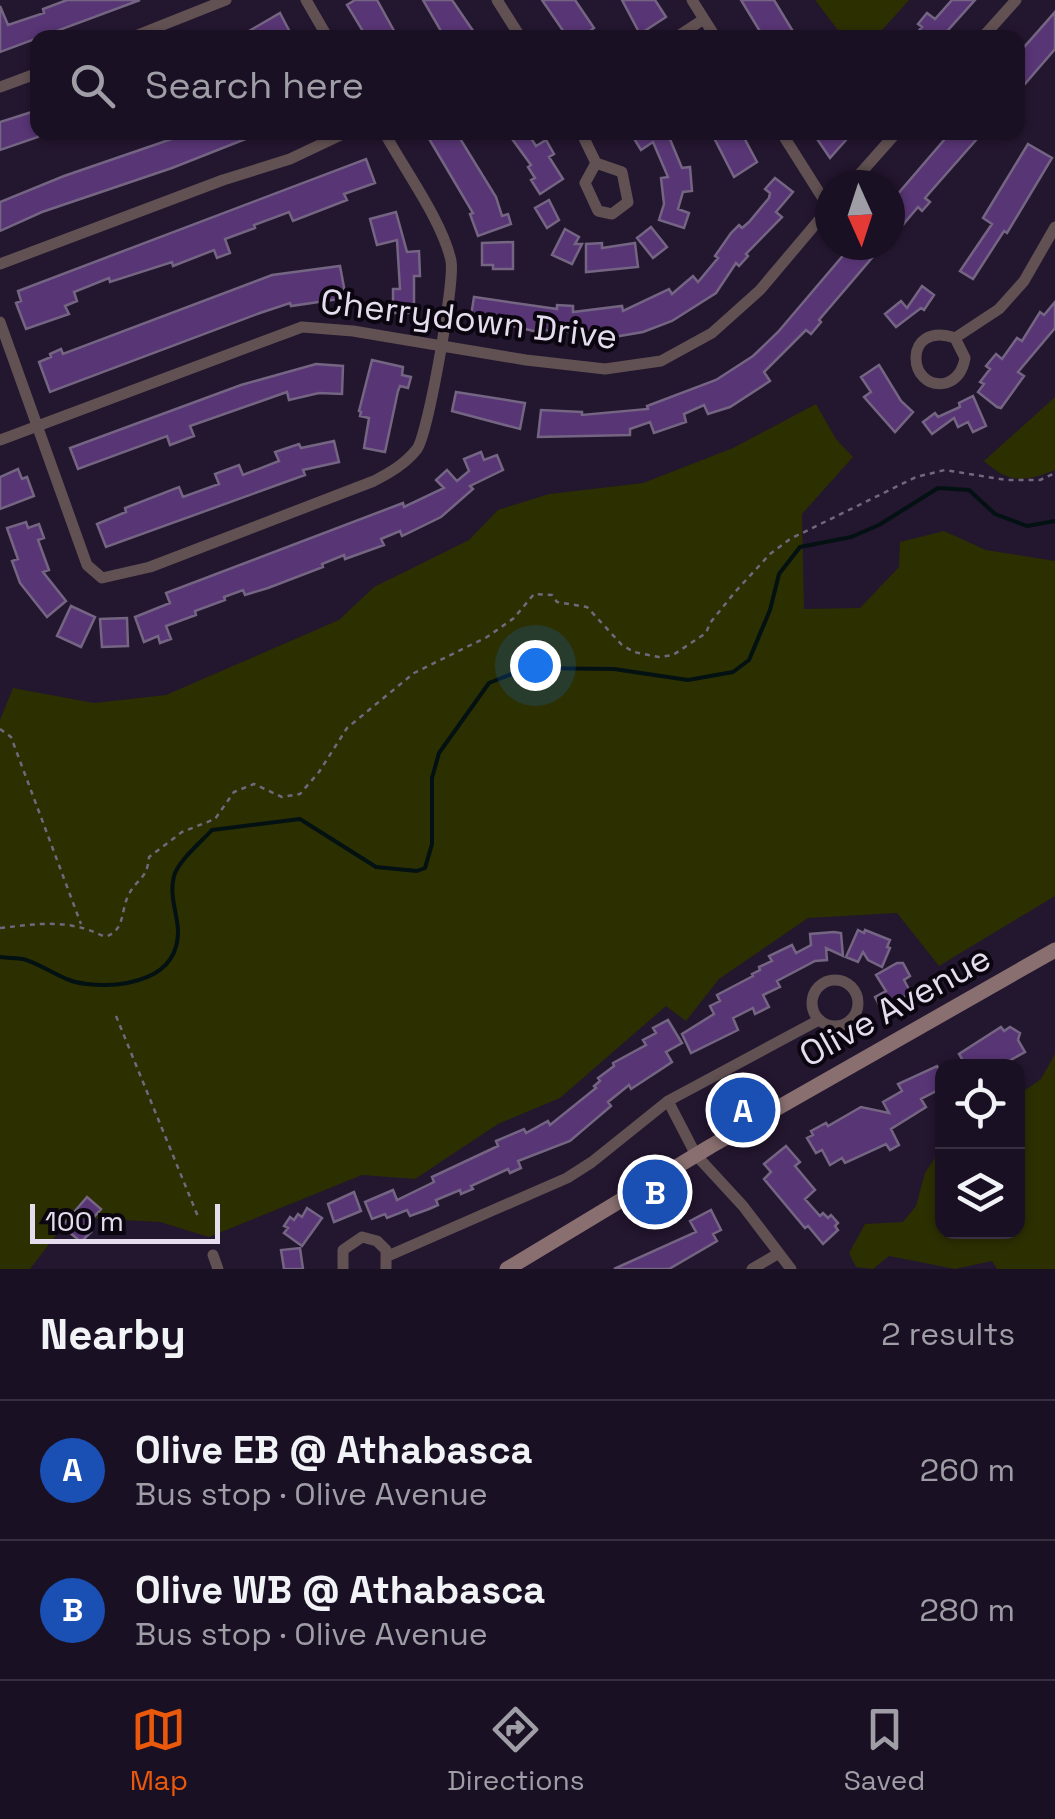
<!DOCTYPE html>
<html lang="en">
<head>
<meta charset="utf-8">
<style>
  body { margin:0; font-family:"Space Grotesk",sans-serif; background:#271e30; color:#f1f3f6 }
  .controls { position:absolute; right:30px; bottom:30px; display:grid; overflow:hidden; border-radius:20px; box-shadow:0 2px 8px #0004 }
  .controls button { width:90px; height:90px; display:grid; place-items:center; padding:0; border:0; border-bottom:2px solid #383041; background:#1a1023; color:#f1f3f6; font:50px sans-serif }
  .compass { position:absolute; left:815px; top:170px; width:90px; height:90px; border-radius:50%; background:#1a1023; box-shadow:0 2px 8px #0004; rotate:177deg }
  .scale { position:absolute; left:30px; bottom:25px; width:190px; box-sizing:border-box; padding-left:10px; border:5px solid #e5ddee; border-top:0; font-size:28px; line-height:35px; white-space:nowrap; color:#e5ddee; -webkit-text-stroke:8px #0a050f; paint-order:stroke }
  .you { position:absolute; left:535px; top:665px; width:35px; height:35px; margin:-25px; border:8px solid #fff; border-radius:50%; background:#1a73e8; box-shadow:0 0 0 15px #1a73e833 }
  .badge { display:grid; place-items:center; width:65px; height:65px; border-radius:50%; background:#ea580c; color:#fff; font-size:32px; font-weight:700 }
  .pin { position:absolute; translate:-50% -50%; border:5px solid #fff; box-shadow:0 2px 10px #0006 }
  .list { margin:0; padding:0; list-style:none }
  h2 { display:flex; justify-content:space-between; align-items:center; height:130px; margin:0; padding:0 40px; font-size:42px }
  h2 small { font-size:32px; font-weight:400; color:#9f9da6 }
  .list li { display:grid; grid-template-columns:65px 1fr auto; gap:30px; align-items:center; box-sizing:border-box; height:140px; padding:0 40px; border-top:2px solid #383041 }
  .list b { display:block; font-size:38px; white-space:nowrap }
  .list p { margin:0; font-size:32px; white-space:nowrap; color:#9f9da6 }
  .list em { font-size:32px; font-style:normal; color:#9f9da6 }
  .icon { flex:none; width:55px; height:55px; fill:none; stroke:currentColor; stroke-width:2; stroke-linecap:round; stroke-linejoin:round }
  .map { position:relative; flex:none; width:1055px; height:1269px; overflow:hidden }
  .search { position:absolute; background:#1a1023; box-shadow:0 2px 8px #0004; left:30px; right:30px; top:30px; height:110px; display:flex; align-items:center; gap:25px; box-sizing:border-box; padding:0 35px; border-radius:20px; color:#9f9da6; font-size:38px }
  .sheet { height:410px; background:#1a1023 }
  nav { display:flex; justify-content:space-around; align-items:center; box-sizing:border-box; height:140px; border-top:2px solid #383041; background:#1a1023; font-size:28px; color:#9f9da6 }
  nav a { display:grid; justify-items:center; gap:5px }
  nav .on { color:#ea580c }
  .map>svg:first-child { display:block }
</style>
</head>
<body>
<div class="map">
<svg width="1055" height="1269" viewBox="0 0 1055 1269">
  <rect width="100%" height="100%" fill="#23162f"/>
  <!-- green -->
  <path fill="#2c2f00" d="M815,0H909L876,37L844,38Z
    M1055,397V470C1025,482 1009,484 984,461Z
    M816,404L836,439L853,457L802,514L804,609L860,608L899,567L900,542L944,531L986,550L1055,561V896L939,966L897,913L808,918L719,979L686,1021L666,1006L560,1098L498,1124L415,1179L362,1175L209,1237L160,1222L89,1218L63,1226L30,1269H0V720L13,688L94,703L166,695L339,620L374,587L469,540L498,510L549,494L643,483L733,448Z
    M1055,1054V1269H997L992,1261L955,1269L889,1256L873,1269L856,1267L849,1253L865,1224L903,1222L916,1206L925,1173L942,1147V1232H1018V1095L1041,1079Z"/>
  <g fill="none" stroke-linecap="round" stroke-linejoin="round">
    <!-- stream -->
    <path stroke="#041113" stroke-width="4" d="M0,957C7,958 16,958 23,959C45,965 62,982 87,984C126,988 179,979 178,930C177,912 169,895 174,876C178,861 201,842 212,830L300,819L376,867L417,871L425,868L432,844V778L439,753L489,683L527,668L614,669L688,680L733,672L749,660L770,610L779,574L800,547L851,537L879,525L938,488L969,490L995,514L1027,526L1055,521"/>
  </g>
  <!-- building -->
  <path fill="#583575" stroke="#746583" stroke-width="2.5" d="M67,0H140L0,52V6L8,25L44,13L43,9Z
    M355,0H377L398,38H367L347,5Z
    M423,0H452L478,38H445Z
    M542,0H575L594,28L580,38H568Z
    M622,0H655L666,17L640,34Z
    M741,0H774L797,38H764Z
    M952,0H975L941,38H912L922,27L918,24L927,13L935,19Z
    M1055,12V49L1018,92V54Z
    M280,13L293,38H237Z
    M35,111L38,137L0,150V122Z
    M192,132L258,134L172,168L42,212L0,231V202L64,176Z
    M425,132H456L496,197L502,216L508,214L511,224L478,236L470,214L473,213Z
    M507,132H527L536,146L546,140L554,154L549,157L563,179L540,194L531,180L535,178L528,167L531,165Z
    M630,132H667L682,168L690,167L692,191L683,192L678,209L689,213L684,228L659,220L664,204L661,178L668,177L653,142L641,150Z
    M711,132H741L757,162L734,177Z
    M824,132H853L830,158L817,139Z
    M951,132H983L925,198L930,202L922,211L918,207L890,240V203Z
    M1028,144L1052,158L1007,233L1004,231L973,279L960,271L992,224L983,218Z
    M366,159L375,183L344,194L347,200L293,221L289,212L254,225L255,228L225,239L230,253L217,258L214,250L173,266L172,262L110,282L109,278L74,292L77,301L65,306L69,314L26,329L16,303L21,301L18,291Z
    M775,178L793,192L776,212L782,217L746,254L748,256L739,266L736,263L716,293L672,321L643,332L614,337L584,338V333L543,330L542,333L471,316L474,297L557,309V305L573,306V312L622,306L623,311L669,289L672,294L693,276L698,282L718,258L715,256L731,233L739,225L742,228L749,222L769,198L770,193L765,189Z
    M549,200L559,220L547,228L535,208Z
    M396,212L407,252L419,251L420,276H414V313H393V289H400L397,240L377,245L370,219Z
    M651,227L667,247L653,258L637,238Z
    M565,229L579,237L575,244H582L572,264L552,255Z
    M513,242V269H493V265H482V243Z
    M602,243V248L635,243L638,267L586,272V244Z
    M852,245H883L819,320L821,322L811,334L806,330L764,372L770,381L730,407L708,414L704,405L684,414L686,422L654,433L650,422L630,429V435L538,437L541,410L582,412V415L648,409L647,406L716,380L753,356L778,332Z
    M340,266L346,298L291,306L290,303L260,313L50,392L39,362L51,357L50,354L61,349L63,354L272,275Z
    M922,286L934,295L924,310L921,308L896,327L885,314L901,301L907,308Z
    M1055,302V328L1018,372L1024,376L1001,408L997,407L978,392L984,384L980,382L990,369L986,366L996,354L1002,359L1017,338L1022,341L1040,312L1044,315Z
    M372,360L403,367L402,375L411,377L408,388L400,386L398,391L385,452L364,448L369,418L360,416L361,412L359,411Z
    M316,364L343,366L342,394L319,393L289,400L287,392L190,426L194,436L170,445L167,436L78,469L70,448L241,385Z
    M879,365L901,401L913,412L895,432L864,397L871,392L861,377Z
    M456,392L525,403L520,429L452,411Z
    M973,396L986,426L973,432L968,422L958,427L954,418L932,434L923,422L935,413L938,417L960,407L959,403Z
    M334,441L339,462L303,470L305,475L106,547L97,524L126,512L125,508L179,487L183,497L219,484L215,474L239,465L243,475L279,461L275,452L299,444L301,448Z
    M481,452L484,460L497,455L503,470L470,486L473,489L441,517L402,536L400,531L381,539L384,545L345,559L344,555L322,564L323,567L268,588L245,595L243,590L224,597L225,600L195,611L196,615L166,626L171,639L160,643L158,636L144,642L135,617L170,603L166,593L403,503L404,507L444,488L436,480L447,470L457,481L469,471L464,459Z
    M18,469L22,479L27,477L34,496L0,509V477Z
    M26,522L28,528L39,524L44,538L38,540L49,570L43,572L66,601L47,617L20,583L12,561L18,559L7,528Z
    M71,606L95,617L81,647L57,636Z
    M127,618L128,646L102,647L100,619Z
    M858,930L864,933L865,930L890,940L887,947L890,948L882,967L868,960L863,952L858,962L846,957Z
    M834,932L841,933L843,956L826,948L827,960L815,961L777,981L780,987L763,995L769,1007L755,1014L753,1008L733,1018L738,1030L691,1053L682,1034L714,1014L710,1006L720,1001L717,995L753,976L752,974L760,970L759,967L772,961L769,956L792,945L796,953L811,945L810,934Z
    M897,963H903L910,976L904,980L911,993L882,1010L875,997L886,991L876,975Z
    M668,1020L682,1043L666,1052L672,1062L631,1089L629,1085L608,1102L611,1106L570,1141L518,1161L521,1168L510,1173L508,1169L471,1186L473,1189L461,1194L460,1190L436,1200L438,1205L429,1209L410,1216L407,1210L387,1218L385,1214L372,1219L365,1202L393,1190L397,1200L434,1182L432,1177L498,1146L496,1141L524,1129L526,1133L548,1121L550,1125L596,1088L594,1086L600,1081L598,1078L614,1066L613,1063L646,1045L643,1040L656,1033L653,1028Z
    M1001,1027L1004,1031L1010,1027L1020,1033L1018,1040L1025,1052L1000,1066H966L959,1054Z
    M937,1066L942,1075V1088L921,1099L926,1107L891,1129L899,1145L890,1150L886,1144L845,1163L842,1158L830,1165L822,1150L816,1153L807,1138L813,1135L811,1131L826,1123L828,1126L861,1107L889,1113L883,1102L902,1091L898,1084Z
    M786,1146L800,1162L795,1166L815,1190L805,1199L820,1216L823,1213L828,1218L831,1215L838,1223L835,1226L838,1230L823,1244L808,1226L805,1228L764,1179L771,1172L764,1164Z
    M354,1192L361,1211L334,1222L328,1204Z
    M87,1197L101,1209L85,1227L91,1232L81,1242L62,1226Z
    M307,1208L322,1218L302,1246L284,1233L288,1228L284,1226L290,1217L294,1220L298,1214L302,1217Z
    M711,1210L721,1230L713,1234L717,1241L669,1269H614L696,1232L690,1221Z
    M300,1248L303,1269H284L281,1250Z"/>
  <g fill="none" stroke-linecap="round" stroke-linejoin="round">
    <!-- path -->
    <path stroke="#72677d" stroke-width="2.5" stroke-dasharray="5 5" stroke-linecap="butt" d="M0,729L11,737L81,924
      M0,928C39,924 68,918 105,937C126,930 120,911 129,894C138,877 147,880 149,857L182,832L215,819L234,792L254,784L282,797L300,794L319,772L347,728L414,673L487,637L514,618L534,594L552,595L557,602L587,607L622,645L634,652L659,657L673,655L706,633L710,623L735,592L770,554L790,539L916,477L945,470L1006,480H1040L1055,473
      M116,1016L199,1219"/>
    <!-- street -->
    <path stroke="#625152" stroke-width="11" d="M306,0L328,38
      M497,0L521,38
      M692,0L716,38
      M130,38L226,0
      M675,38L704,19
      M982,38L1016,0
      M0,87L38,73
      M581,132L596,163L622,172L628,202L612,214L598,211L585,183L596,163
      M781,132L829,208
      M850,185L897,132
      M0,264L223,180L290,159L347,132
      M0,322L87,565L102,578L150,567L374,481C391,472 405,464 417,449C428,434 455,281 451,261C443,222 404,169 384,132
      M955,338L965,358C963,370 958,379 946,383C907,392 902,320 955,338L999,309L1024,281L1055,227
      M0,440L302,327L353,331L526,360L605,369L661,361L712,333L760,290L830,207
      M812 1003a23 23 0 1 1 46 0a23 23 0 1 1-46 0Z
      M668,1101L696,1155L743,1206L791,1269
      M213,1255L218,1269
      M388,1256L567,1178L592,1162L668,1101L819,1020
      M343,1269V1250L362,1237L377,1241L386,1250V1269
      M752,1269L779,1253"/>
    <!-- secondary -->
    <path stroke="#896f70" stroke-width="15" d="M507,1269L711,1146L1055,950"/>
  </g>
  <g text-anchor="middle" stroke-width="8" stroke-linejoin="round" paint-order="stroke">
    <!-- street labels -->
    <g font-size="35" fill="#e5ddee" stroke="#0a050f">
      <text transform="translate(469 319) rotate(7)" y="12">Cherrydown Drive</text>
      <text transform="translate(895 1006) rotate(-29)" y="12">Olive Avenue</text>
    </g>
  </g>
</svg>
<div class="controls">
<button><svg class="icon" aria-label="locate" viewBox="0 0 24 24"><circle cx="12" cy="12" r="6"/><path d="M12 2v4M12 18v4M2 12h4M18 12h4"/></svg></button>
<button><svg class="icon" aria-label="layers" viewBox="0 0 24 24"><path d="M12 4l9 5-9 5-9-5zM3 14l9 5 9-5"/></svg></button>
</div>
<svg class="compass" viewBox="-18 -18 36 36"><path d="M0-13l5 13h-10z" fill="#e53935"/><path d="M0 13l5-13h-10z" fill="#9f9da6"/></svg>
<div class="scale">100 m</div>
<div class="you"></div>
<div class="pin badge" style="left:743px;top:1110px;background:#1a4fb4">A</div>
<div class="pin badge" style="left:655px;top:1192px;background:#1a4fb4">B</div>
<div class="search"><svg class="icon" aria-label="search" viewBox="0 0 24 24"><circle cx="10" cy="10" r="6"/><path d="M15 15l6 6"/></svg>Search here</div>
</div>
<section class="sheet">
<h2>Nearby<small>2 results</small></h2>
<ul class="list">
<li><span class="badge" style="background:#1a4fb4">A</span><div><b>Olive EB @ Athabasca</b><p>Bus stop · Olive Avenue</p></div><em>260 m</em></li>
<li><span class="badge" style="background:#1a4fb4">B</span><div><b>Olive WB @ Athabasca</b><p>Bus stop · Olive Avenue</p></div><em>280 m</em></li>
</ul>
</section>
<nav>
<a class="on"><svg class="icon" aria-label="map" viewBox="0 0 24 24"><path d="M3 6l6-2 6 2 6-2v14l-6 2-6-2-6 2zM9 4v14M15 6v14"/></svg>Map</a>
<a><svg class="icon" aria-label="directions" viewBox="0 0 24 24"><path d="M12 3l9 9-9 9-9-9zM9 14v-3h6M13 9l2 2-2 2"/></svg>Directions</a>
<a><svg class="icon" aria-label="saved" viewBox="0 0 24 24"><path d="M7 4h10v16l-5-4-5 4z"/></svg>Saved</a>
</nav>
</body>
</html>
